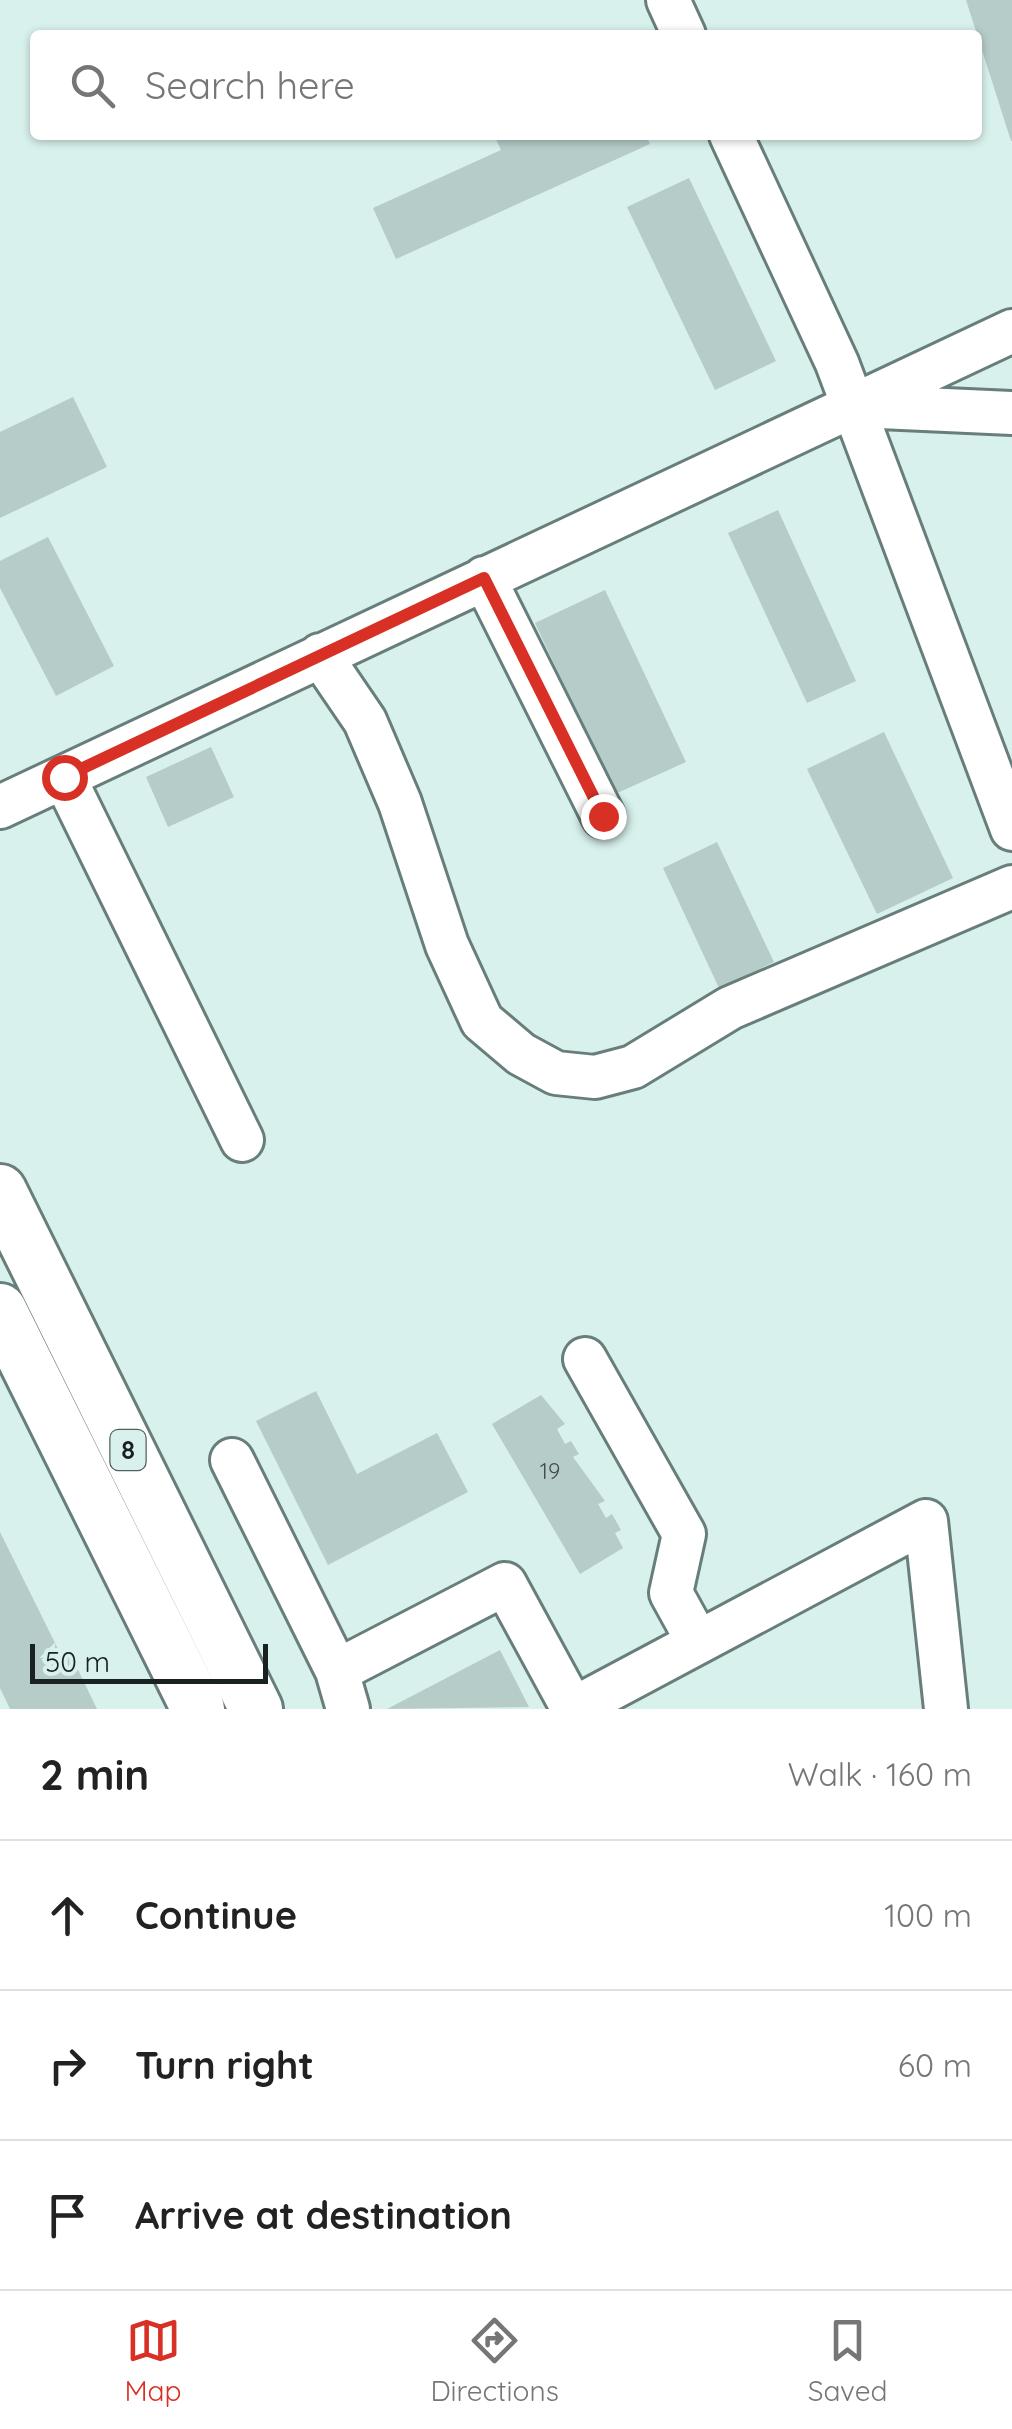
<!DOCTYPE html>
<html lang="en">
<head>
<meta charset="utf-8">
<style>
  body { margin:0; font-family:Quicksand,sans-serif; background:#f6f6f6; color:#222 }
  .scale { position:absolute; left:30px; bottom:25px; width:238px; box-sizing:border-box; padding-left:10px; border:5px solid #192221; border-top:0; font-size:28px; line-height:35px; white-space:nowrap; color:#192221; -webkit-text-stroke:8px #d8f1ec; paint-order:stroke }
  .stop { position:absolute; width:30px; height:30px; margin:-22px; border:8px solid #d93025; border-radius:50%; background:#fff }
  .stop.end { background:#d93025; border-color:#fff; box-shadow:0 2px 10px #0008 }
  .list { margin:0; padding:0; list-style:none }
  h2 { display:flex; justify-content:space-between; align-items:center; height:130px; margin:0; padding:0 40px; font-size:42px }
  h2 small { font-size:32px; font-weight:400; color:#767676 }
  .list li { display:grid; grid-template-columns:65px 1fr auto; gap:30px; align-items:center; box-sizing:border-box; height:150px; padding:0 40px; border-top:2px solid #e0e0e0 }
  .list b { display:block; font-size:38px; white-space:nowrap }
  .list em { font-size:32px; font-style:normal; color:#767676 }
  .icon { flex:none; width:55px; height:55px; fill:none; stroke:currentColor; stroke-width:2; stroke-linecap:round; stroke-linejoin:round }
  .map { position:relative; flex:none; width:1012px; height:1709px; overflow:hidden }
  .search { position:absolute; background:#fff; box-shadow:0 2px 8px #0004; left:30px; right:30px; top:30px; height:110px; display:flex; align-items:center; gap:25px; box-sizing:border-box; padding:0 35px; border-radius:10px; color:#767676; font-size:38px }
  .sheet { height:580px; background:#fff }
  nav { display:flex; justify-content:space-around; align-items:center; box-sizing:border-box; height:140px; border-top:2px solid #e0e0e0; background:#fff; font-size:28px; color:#767676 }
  nav a { display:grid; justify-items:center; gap:5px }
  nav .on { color:#d93025 }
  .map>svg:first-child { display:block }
</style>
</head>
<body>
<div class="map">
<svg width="1012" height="1709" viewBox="0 0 1012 1709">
  <rect width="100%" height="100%" fill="#d8f1ec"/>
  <!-- building -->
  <path fill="#b5ccc8" d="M966,0H1012V141H1011Z
    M494,135H646L650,144L396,259L373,208L501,150Z
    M689,178L776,361L715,390L627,207Z
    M73,397L107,467L0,518V432Z
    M778,510L856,681L807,703L728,533Z
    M48,537L114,666L56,696L0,588V561Z
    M605,590L686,762L615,794L535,623Z
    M884,732L953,878L877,914L807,769Z
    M211,747L234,797L168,827L146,777Z
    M717,842L774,962L719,988L663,868Z
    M316,1391L357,1474L437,1433L468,1492L328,1565L256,1421Z
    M541,1395L565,1424L557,1429L565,1444L571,1441L579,1454L573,1457L605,1501L598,1504L606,1518L612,1514L621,1530L615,1533L623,1548L580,1574L492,1424Z
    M0,1532L61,1655L69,1651L97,1709H10L0,1688Z
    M500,1650L529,1707L387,1709Z"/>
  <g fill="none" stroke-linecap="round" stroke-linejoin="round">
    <defs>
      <path id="minor" d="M668,0L684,35
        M731,135L837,363L1012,829
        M858,406L1012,413
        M484,578L603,816
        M320,655L365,721L400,803L447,945L482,1021L521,1054L556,1073L595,1077L633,1067L730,1008L1012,887
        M64,777L242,1140
        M0,807L1012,331
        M585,1359L684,1534L671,1593L698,1642
        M232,1460L337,1671L348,1709
        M337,1671L505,1584L573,1709
        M573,1709L926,1521L946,1709"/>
      <path id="major" d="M0,1191L256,1709
        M0,1310L198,1709"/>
    </defs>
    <!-- minor casing -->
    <use href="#minor" stroke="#687e7a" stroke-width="48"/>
    <!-- major casing -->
    <use href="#major" stroke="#687e7a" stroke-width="58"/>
    <!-- minor -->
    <use href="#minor" stroke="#fff" stroke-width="42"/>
    <!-- major -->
    <use href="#major" stroke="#fff" stroke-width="52"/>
  </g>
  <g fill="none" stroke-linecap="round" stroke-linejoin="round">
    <!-- route -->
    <path stroke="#d93025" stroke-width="12" d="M64,777L484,578L603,816"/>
  </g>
  <g text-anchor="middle" stroke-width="10" stroke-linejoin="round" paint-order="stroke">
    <!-- number labels -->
    <g font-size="22" fill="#404c4b">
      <text x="550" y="1479">19</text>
    </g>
    <!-- shield labels -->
    <rect fill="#d8f1ec" stroke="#52605e" stroke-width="2.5" x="110.5" y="1430" width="35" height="40" rx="8"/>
    <g font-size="25" font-weight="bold" fill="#192221">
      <text x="128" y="1459">8</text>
    </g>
  </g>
</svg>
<div class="scale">50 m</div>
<div class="stop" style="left:64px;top:777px"></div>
<div class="stop end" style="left:603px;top:816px"></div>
<div class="search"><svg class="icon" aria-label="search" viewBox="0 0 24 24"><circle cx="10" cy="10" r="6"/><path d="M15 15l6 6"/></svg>Search here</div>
</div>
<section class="sheet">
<h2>2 min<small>Walk · 160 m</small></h2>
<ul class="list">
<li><svg class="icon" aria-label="ahead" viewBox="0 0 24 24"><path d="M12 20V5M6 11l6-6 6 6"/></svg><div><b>Continue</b></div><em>100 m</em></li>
<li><svg class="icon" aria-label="right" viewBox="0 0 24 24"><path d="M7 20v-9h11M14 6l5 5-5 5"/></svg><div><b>Turn right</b></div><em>60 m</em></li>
<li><svg class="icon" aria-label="arrive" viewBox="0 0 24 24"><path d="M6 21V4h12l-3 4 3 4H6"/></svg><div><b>Arrive at destination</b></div></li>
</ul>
</section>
<nav>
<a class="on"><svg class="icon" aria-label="map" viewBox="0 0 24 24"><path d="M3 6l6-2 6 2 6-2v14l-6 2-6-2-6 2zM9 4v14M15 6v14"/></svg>Map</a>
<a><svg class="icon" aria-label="directions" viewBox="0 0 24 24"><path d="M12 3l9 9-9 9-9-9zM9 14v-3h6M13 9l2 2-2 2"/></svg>Directions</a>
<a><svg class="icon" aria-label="saved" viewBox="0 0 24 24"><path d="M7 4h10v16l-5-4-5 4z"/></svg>Saved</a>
</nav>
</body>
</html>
